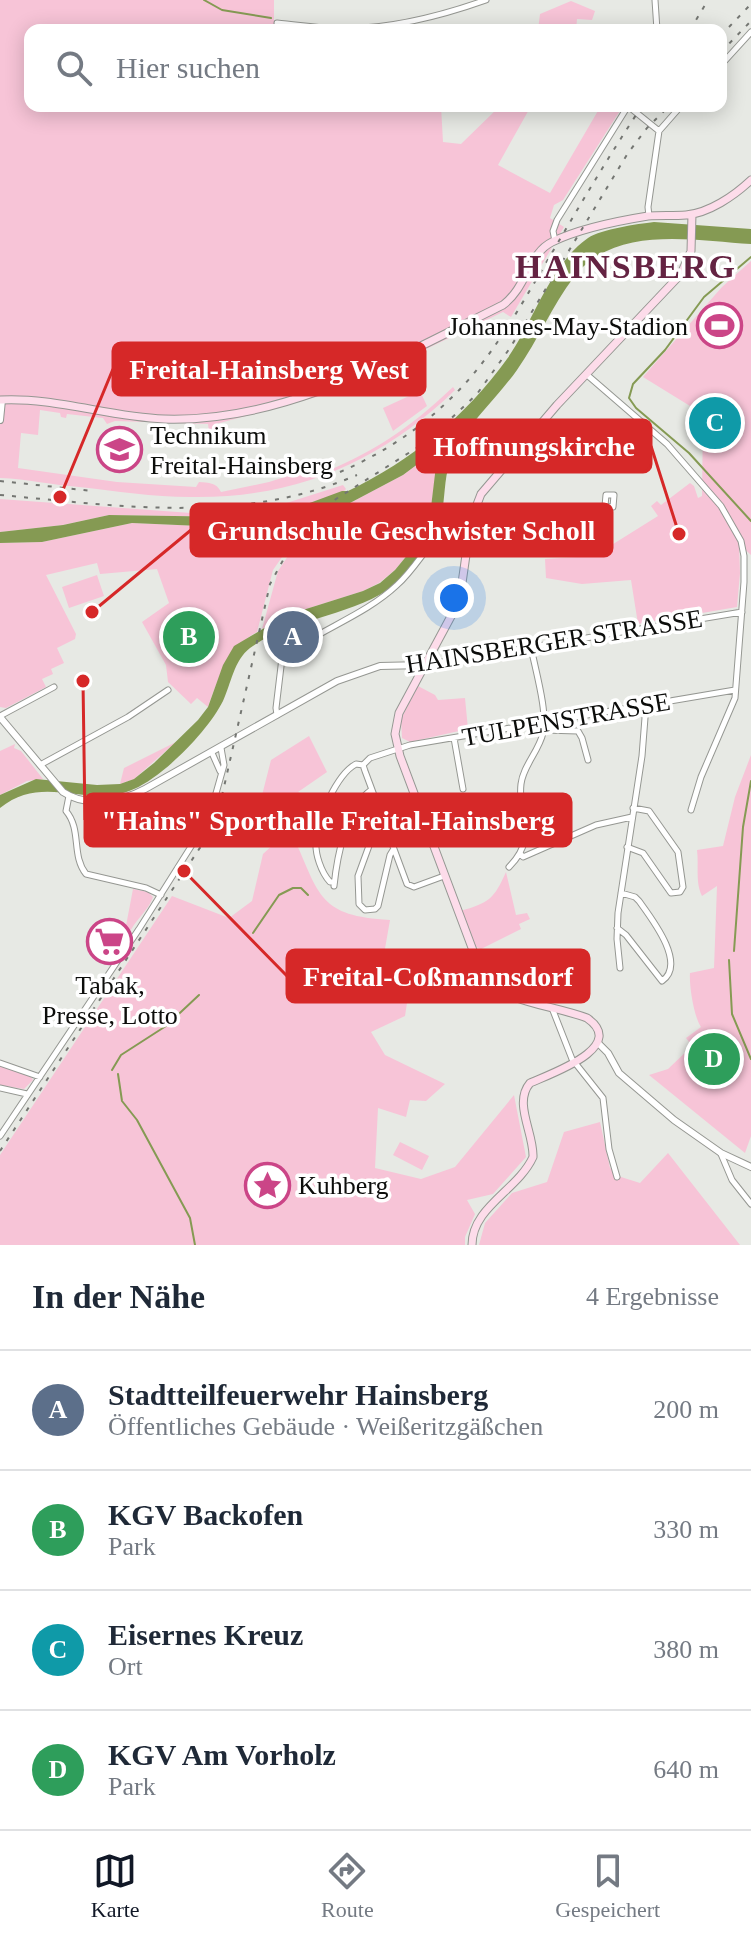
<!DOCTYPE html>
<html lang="de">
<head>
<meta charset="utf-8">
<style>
  body { margin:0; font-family:Georgia,serif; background:#f6f6f7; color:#1f2937 }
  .you { position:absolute; left:454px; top:598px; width:28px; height:28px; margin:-20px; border:6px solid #fff; border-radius:50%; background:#1a73e8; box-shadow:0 0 0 12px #1a73e833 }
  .badge { display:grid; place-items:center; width:52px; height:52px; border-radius:50%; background:#111827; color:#fff; font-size:26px; font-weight:700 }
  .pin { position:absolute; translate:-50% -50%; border:4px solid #fff; box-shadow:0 2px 8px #0006 }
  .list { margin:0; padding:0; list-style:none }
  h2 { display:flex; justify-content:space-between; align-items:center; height:104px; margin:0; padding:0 32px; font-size:34px }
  h2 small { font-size:26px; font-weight:400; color:#747a83 }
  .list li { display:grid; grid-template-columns:52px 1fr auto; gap:24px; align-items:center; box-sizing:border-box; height:120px; padding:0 32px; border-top:2px solid #e0e1e3 }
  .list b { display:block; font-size:30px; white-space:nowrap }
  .list p { margin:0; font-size:26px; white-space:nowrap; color:#747a83 }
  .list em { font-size:26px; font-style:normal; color:#747a83 }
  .icon { flex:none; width:44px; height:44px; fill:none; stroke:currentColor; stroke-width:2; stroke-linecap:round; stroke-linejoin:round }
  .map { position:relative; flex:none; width:751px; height:1245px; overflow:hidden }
  .search { position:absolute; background:#fff; box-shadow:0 4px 20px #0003; left:24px; right:24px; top:24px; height:88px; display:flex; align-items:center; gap:20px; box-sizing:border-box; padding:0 28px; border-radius:16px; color:#747a83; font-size:30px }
  .sheet { height:584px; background:#fff }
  nav { display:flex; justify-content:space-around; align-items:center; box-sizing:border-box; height:112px; border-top:2px solid #e0e1e3; background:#fff; font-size:22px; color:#747a83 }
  nav a { display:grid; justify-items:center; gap:4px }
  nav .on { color:#111827 }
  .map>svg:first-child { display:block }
</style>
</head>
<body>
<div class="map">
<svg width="751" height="1245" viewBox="0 0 751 1245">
  <rect width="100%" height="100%" fill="#e7e9e4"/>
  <!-- green -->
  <path fill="#f7c4d7" d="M0,0H274V29L310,30H30V106H441L443,142L461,144L500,106H531L498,165L550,193L599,109L623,106L563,200L554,205L550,218L564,227L511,317L503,312L339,391L216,424L217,430L209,431L208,424L115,421L107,424L103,418L67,414L66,418L61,417L60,413L40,410L38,435L21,433L18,468L117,482L196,487L199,482C209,483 216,482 221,492L269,482L310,469L313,477C371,454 408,430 453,387L455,390C381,462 294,499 190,497C153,497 116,491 79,487C53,485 27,479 0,478Z
    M571,1L595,11L592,20L577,19L576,30H538L540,14Z
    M751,261V555L739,544L740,573L737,607L638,624L631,580L582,584L546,578L545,559L594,556L658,516L651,506L657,501L661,505L690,483L694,486L698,498L702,496L703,414L643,377L722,287Z
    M420,391L427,406L393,431L383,408Z
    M439,448L429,524L423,536L395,570L379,583L363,591L306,609L262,629L278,571L290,553L328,511L350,503L403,475Z
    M343,485L346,489L343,492L288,511L239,517L109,515L63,525L0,532V499L191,513L233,512L277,506Z
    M320,514L287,550L273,570L257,632C228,647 218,679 208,707L197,698L191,704L168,682L166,665L142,622L169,603L157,569L100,574L97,563L46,575L76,634L75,639L57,648L64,663L51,669L53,674L42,679L46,687L6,708L0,707V543L42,542L132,523L223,527Z
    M97,575L104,596L69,608L62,587Z
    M418,686L435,695L438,700L465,698L468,729L410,742L402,738L401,719Z
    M309,736L327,772L298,792L309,796L294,838C320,896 319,916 390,920L383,960L402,975L411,977L405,1016L371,1032L385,1055L445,1084L426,1101L410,1100L406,1117L378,1108L375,1168L421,1179L455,1167L514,1095L526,1157L493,1194L467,1200L475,1214L465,1237V1245H0V1155L172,896L229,918L252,901L263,854L278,840L281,822L258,811L271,760Z
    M176,742L134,779L120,784L124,768Z
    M15,744L14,748L21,751L43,779L27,781L0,795V751Z
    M751,755V1136L745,1153L649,1075L668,1069L692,1046L686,1038L701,1027C694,1017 689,986 690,973L714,968L717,886L702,896C695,882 699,865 697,850L723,846L735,797Z
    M506,872L516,915L527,913L530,919L519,924L521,929L481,949L474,946L460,911C489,903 494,899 506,872Z
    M133,889L148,892L153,897C149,910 134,921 129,934L125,931Z
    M0,1066L31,1077L33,1080L24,1089L0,1085Z
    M600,1122L610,1168L621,1177L640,1183L668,1153L740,1245H479L485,1223L512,1193L547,1182L564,1132Z
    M400,1142L429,1156L422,1170L393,1155Z"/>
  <!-- water -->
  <path fill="#859a53" d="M654,222L751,229V244C694,241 615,224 574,277C552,306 538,340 517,370C498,397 465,427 452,456C443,477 446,500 440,522C433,544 411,570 394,585C358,615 291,618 250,648C234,660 231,684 223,701C208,731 164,776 134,789C88,810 44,772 0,808V795L36,779L97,785L120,784L134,779L154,763L198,720L208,707L223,665L234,646L266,627L306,609L363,591L380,583L395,570L423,536L429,524L438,449L403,475L350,503L328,511L323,516L319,513L223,527L132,523L42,542L0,543V532L63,525L109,515L239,517L288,511L342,491H348C411,461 466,416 507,359C533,323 550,264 588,238C602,229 637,224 654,222Z"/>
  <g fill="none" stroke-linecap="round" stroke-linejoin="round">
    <!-- stream -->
    <path stroke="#859a53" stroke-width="2" d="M204,0L222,10L271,18
      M751,257L704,297L665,350L633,384L629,398L636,408L689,453L751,521
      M253,933L279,895L293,888H301L308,895
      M734,951L743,827L751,781
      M729,960L732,1014L751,1059
      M112,1070L121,1055L166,1026L199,995
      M118,1074L122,1101L137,1120L190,1218L195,1245"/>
    <defs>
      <path id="minor" d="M655,0L657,30
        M277,23C300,25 323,29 346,29C394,28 441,16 486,0
        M721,65L751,32
        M628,106L659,131
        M649,216L648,207L659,131L681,106
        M555,241L553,231L557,220L628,106
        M586,374L667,444L721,506L741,541L744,556V582L735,698L701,777L691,810
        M469,530C519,541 564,502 613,507L614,495H606L605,506
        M424,665L742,612
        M277,715L276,708L282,658C318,630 364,616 397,585C423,562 436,523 472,514
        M0,716L54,687
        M544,730L578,731L582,738L588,760
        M454,738L463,789
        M212,753L220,771
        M40,765L128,717L168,690
        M69,796L66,811C82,830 71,855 86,874L146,888L161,895
        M126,798L132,804L209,818
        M382,821L377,824L358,876L359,904L365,910L375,909L378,906L390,855L393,850
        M627,847L643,853L671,893L680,892L683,887L678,852L649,811L633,808
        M520,853L523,857L596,825L632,817
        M509,867C539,837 517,817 521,784C523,766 539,751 543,733C548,712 535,669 531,647
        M444,876L414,887L407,884L365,771L363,765L370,758L410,745L735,690
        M334,882H330C321,872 315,854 316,841C317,819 337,774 356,764L363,765
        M334,886C337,857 346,808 371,790
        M617,928L626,935L662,981C687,964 652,919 639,901L635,897L621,893
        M620,968L617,939L618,913L642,756L646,705
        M552,1008L572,1059L603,1098L609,1149L617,1177
        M0,1063L40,1077
        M0,1088L27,1094
        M0,1136L139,929L209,818L224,765L221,748
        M721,1154L732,1180L751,1204"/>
      <path id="tertiary" d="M0,420L2,400
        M0,717L63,792C87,808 121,802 145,789L337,681L380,666L423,665
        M598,1043L608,1053L619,1073L674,1120L721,1153L751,1167"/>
      <path id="secondary" d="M0,400C55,397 109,417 164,419C286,423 397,357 503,305C527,287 529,253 552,242C580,228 617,221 648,216C661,215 673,216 686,215C709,213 734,196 751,180
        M472,1245C472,1207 518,1190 533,1157C534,1133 513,1103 530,1083C550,1074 629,1047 587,1018C553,1005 509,1004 483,977L400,756L395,734L399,713L456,607L462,583L471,520L481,494L557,405L681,274L691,251L692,214"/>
    </defs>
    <!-- minor casing -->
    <use href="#minor" stroke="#959792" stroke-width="7"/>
    <!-- tertiary casing -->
    <use href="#tertiary" stroke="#959792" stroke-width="8"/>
    <!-- secondary casing -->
    <use href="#secondary" stroke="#959792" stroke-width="9"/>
    <!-- minor -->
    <use href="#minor" stroke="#fff" stroke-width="5"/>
    <!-- tertiary -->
    <use href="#tertiary" stroke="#fff" stroke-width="6"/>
    <!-- secondary -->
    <use href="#secondary" stroke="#fddcea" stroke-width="7"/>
    <!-- rail -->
    <path stroke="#747672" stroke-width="2" stroke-dasharray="4 8" stroke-linecap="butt" d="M729,27L751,4
      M690,30L708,0
      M721,52L751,21
      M340,472C379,455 416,432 447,402C489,363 517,312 546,263C577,210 608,157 642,106
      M0,481L92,491
      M0,495C122,506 241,525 357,475
      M0,1151L209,834L219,809L270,584L287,553L336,499L426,442L477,394L510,348L628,153L647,128L669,106"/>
  </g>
  <!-- icons -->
  <defs>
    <symbol id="stadium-ring" viewBox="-11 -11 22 22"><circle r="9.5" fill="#fff" stroke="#cb4587" stroke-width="1.5"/><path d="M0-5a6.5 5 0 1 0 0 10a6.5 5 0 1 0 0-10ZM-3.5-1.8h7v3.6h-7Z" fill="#cb4587"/></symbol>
    <symbol id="university-ring" viewBox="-11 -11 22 22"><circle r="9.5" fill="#fff" stroke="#cb4587" stroke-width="1.5"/><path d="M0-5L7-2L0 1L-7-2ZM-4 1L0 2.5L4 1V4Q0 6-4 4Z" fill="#cb4587"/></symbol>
    <symbol id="supermarket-ring" viewBox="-11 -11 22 22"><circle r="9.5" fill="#fff" stroke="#cb4587" stroke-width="1.5"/><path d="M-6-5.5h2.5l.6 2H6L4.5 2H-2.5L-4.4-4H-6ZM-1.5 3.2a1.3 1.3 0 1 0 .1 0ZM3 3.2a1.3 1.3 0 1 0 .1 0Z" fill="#cb4587"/></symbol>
    <symbol id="sight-ring" viewBox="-11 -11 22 22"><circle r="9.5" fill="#fff" stroke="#cb4587" stroke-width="1.5"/><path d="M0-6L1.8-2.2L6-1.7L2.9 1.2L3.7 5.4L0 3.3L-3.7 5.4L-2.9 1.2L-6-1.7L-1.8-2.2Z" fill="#cb4587"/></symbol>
  </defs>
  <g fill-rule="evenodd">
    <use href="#stadium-ring" x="694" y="300" width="51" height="51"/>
    <use href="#university-ring" x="94" y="424" width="51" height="51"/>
    <use href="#supermarket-ring" x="84" y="916" width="51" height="51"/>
    <use href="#sight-ring" x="242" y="1160" width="51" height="51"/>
  </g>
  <g text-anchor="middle" stroke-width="7" stroke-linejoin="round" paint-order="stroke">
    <!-- poi labels -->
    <g font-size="26" fill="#0c0d0b" stroke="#fff" text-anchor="start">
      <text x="688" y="335" text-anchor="end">Johannes-May-Stadion</text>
      <text x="150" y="444">Technikum<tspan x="150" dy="30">Freital-Hainsberg</tspan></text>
      <text x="110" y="994" text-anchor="middle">Tabak,<tspan x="110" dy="30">Presse, Lotto</tspan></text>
      <text x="298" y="1194">Kuhberg</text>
    </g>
    <!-- street labels -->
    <g font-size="26" fill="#0c0d0b" stroke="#fff">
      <text transform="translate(554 641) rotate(-9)" y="9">HAINSBERGER STRASSE</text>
      <text transform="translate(566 719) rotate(-10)" y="9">TULPENSTRASSE</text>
    </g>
    <!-- district labels -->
    <g font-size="34" font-weight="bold" letter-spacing="2" fill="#642342" stroke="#fff">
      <text x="626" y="278">HAINSBERG</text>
    </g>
  </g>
  <!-- callouts -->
  <path fill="none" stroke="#d62828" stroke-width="3" d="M60 497L113 369M679 534L651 446M92 612L191 530M83 681L85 820M184 871L287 976"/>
  <g fill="#d62828" stroke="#fff" stroke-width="3">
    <circle cx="60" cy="497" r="8"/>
    <circle cx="679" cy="534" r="8"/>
    <circle cx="92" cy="612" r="8"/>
    <circle cx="83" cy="681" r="8"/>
    <circle cx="184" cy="871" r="8"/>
  </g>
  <g fill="#d62828" stroke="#d62828" stroke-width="3">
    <rect x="113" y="343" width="312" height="52" rx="8"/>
    <rect x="417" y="420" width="234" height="52" rx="8"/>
    <rect x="191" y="504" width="421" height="52" rx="8"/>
    <rect x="85" y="794" width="486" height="52" rx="8"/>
    <rect x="287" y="950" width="302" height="52" rx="8"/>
  </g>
  <g font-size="28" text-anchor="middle" font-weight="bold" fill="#fff">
    <text x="269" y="379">Freital-Hainsberg West</text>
    <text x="534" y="456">Hoffnungskirche</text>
    <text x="401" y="540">Grundschule Geschwister Scholl</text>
    <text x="328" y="830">"Hains" Sporthalle Freital-Hainsberg</text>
    <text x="438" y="986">Freital-Coßmannsdorf</text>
  </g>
</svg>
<div class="you"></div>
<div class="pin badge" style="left:293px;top:637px;background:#5c6f8a">A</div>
<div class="pin badge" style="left:189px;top:637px;background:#2e9e5b">B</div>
<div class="pin badge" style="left:715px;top:423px;background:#0f9aa8">C</div>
<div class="pin badge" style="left:714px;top:1059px;background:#2e9e5b">D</div>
<div class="search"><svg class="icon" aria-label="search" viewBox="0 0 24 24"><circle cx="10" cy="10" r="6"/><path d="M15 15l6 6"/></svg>Hier suchen</div>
</div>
<section class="sheet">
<h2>In der Nähe<small>4 Ergebnisse</small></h2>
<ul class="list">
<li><span class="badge" style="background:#5c6f8a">A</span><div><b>Stadtteilfeuerwehr Hainsberg</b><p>Öffentliches Gebäude · Weißeritzgäßchen</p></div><em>200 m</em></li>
<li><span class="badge" style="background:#2e9e5b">B</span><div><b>KGV Backofen</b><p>Park</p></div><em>330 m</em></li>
<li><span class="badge" style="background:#0f9aa8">C</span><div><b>Eisernes Kreuz</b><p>Ort</p></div><em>380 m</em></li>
<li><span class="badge" style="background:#2e9e5b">D</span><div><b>KGV Am Vorholz</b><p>Park</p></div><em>640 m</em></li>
</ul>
</section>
<nav>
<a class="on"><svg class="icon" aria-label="map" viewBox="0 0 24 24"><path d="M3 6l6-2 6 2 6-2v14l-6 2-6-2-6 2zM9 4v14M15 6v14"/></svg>Karte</a>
<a><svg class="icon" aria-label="directions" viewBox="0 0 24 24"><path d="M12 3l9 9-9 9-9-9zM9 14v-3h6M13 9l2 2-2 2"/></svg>Route</a>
<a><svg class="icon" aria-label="saved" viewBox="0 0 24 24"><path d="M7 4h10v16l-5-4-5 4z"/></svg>Gespeichert</a>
</nav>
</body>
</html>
